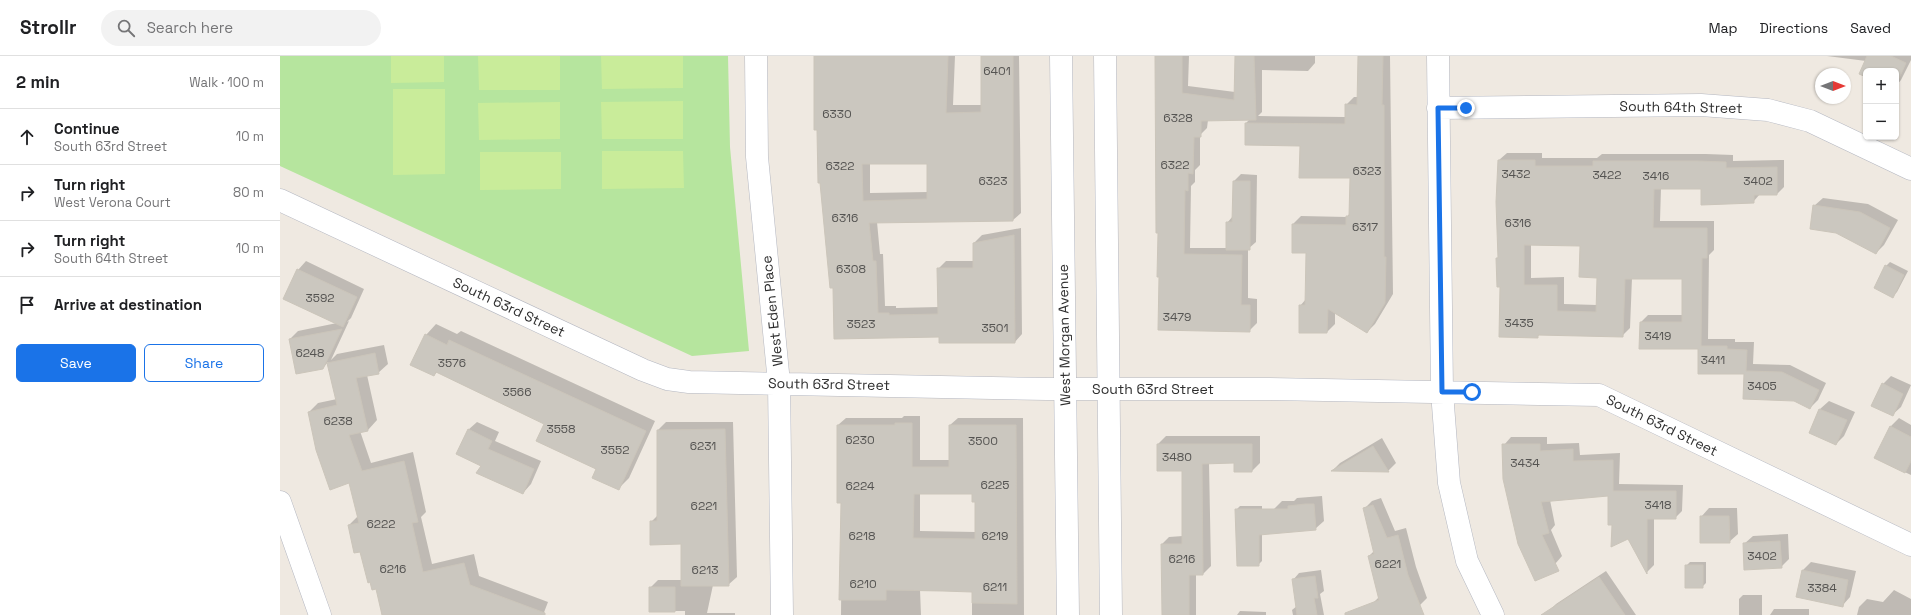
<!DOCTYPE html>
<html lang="en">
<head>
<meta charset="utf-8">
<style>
  body { margin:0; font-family:"Space Grotesk",sans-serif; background:#f2f2f2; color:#202124 }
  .controls { position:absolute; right:12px; top:12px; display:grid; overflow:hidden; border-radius:6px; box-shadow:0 1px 3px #0004 }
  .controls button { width:36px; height:36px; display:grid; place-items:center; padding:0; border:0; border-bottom:1px solid #e0e0e0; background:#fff; color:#202124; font:20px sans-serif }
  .compass { position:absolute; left:1535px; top:12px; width:36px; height:36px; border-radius:50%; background:#fff; box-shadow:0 1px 3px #0004; rotate:90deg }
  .stop { position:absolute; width:12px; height:12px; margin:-9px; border:3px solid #1a73e8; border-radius:50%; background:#fff }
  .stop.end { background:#1a73e8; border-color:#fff; box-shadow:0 1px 4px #0008 }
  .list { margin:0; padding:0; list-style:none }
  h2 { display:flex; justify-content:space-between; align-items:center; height:52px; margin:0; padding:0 16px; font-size:17px }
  h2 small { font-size:13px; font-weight:400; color:#757577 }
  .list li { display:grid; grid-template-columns:26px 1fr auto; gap:12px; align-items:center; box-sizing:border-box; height:56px; padding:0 16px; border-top:1px solid #e0e0e0 }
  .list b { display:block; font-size:15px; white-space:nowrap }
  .list p { margin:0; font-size:13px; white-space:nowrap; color:#757577 }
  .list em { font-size:13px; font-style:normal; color:#757577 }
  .actions { display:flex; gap:8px; padding:12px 16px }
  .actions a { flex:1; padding:9px 0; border:1px solid #1a73e8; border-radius:6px; text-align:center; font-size:14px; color:#1a73e8 }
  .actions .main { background:#1a73e8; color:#fff }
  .icon { flex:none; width:22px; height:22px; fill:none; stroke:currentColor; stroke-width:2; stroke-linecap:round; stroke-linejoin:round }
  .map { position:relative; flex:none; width:1631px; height:559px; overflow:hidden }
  header { display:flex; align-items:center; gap:24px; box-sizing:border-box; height:56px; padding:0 20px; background:#fff; border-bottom:1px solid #e0e0e0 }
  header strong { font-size:19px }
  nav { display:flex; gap:22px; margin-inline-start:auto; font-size:14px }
  .search { width:280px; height:36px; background:#f2f2f2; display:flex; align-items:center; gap:10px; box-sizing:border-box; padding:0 14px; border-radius:22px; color:#757577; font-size:15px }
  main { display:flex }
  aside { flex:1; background:#fff }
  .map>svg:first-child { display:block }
</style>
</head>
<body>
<header>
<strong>Strollr</strong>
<div class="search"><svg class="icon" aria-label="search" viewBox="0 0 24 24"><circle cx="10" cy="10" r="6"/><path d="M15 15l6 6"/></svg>Search here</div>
<nav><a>Map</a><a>Directions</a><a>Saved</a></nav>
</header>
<main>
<aside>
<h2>2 min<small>Walk · 100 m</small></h2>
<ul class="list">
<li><svg class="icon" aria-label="ahead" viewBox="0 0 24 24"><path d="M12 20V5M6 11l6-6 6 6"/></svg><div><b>Continue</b><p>South 63rd Street</p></div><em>10 m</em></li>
<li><svg class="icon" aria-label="right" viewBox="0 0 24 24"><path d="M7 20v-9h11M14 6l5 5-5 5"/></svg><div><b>Turn right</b><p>West Verona Court</p></div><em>80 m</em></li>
<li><svg class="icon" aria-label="right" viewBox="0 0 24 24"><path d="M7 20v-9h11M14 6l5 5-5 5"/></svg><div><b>Turn right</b><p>South 64th Street</p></div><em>10 m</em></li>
<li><svg class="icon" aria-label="arrive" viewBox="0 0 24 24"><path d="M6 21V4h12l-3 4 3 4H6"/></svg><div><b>Arrive at destination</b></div></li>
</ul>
<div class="actions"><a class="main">Save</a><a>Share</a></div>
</aside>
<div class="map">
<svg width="1631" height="559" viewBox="0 0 1631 559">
  <rect width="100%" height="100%" fill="#efe9e1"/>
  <!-- green -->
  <path fill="#b6e59e" d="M0,0H448L450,91L469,295L412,300L0,110Z"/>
  <!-- pitch -->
  <path fill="#c9ec9a" d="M111,0H164V26L111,27Z
    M198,0H280V34H199Z
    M321,0H403V32L322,33Z
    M113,33H165V118L113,119Z
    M403,45V83H322L321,46Z
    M280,46V83L199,84L198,47Z
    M322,95H403L404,132L322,133Z
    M200,96H281V133L200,134Z"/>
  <!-- shadow -->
  <path fill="#0003" fill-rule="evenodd" d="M535,0H675L673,49H702V0H739L741,157L733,164L597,166L600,198H603L605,250H616V252L659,251L658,213L666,205H694V187L702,179L741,172L742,278L735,286L660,280L555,282L554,231ZM590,107H648V136L590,137Z
    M876,0H909L908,30L955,36L956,0H1035V7L1028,15L982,14V56L978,60L1066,61V49L1074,41H1078L1079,0H1110L1113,238L1095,268L1087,276L1055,256V268L1047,276L1020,250L1026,243L1027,196L1013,168L1021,160L1067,161L1070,157L1071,121L1021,89L966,67L970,63L928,64L927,72L920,79V109L915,114V126L911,130L910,192H947V167L953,160L954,125L961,118L977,119L976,186L968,193V242L977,243V267L969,275L880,220Z
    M1547,0H1631V4L1621,24L1616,30V15H1586V20V5Z
    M1227,97H1262V102H1317L1322,98H1426L1453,99V105L1504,104V131L1497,138H1480L1473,146L1422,132H1381L1380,165H1434V194L1429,199L1428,283H1455V286H1474L1473,308L1510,309L1546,327L1538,344L1530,352L1419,292L1361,266L1368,259H1403V222H1352L1350,272L1342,280L1260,278L1257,281L1221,230L1217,202L1219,201V104ZM1251,188L1301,189L1318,221L1317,249L1284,248V221L1251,222Z
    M1543,142L1588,148L1618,164L1604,189L1596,197L1534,150Z
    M26,205L84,233L71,262L67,266L69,265L51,304L57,298L104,289L108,308L98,317L87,319L97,364L88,374L80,375L91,407L133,396L146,456L141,461L152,508L194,498L199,520L268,546L263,559H102L97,532L69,469L78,460L70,426L29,356L38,347L57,343L48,306L43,312L10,283L18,275L57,267L18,214Z
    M1610,206L1628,215L1617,236L1613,240L1606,210Z
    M156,268L177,278L181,275L375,365L349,422L338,433L266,368L157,316L154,319L146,279Z
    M1611,320L1631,329L1621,351L1612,359L1603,328Z
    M1549,345L1575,356L1564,380L1556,388L1530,376L1540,353Z
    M624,360H640V404H670V369L678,362H743L744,559H692V535L640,534L641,559H561L562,446L558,369L566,362H622ZM640,437H693L696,445V476L640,475Z
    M1619,362L1631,369V419L1595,402L1610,371Z
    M197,366L219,376L215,385L261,405L251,428L243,437L203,410L188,374Z
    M386,366H453L457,521L448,529H433L427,557H455V559H405V555H370V532L378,524H402V487L371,466L378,459V374Z
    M886,380H980V407L972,415L955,406L929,407L931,510L923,518H916V559H883L882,488L889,481L903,480V414H878V388Z
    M1231,381H1267V388L1299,387L1300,399L1340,397L1339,428L1403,429L1402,455L1395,462H1374V509L1367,516L1348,482L1333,468L1329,439L1270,444L1275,469L1271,474L1282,500L1275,508L1253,516L1224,389Z
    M1102,382L1116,407L1108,415L1053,414L1060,407Z
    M1042,440L1044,465L1035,473L994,453L1002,445H1014L1017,442Z
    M1101,442L1115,475L1126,472L1136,511L1147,542L1140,549L1114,559H1097L1092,548L1099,541L1089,500L1095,494L1084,453L1092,445Z
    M960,450H982V505L978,509L956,454Z
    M1429,452H1457L1458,478L1449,486L1421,461Z
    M1508,478L1509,503L1501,511L1464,488L1473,480Z
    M1410,506H1426V527L1422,531L1406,510Z
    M1531,506L1576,515L1570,541L1562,550L1517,540L1523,514Z
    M1041,514L1044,535L1040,538L1044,559H1013L1012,554L1017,550L1013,524L1019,517Z
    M1326,515L1356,559H1272L1269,555L1276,548Z
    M1614,534L1631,543V559H1577L1579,551L1587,543L1603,546Z
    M1463,539H1482V559H1459V543Z
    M1494,553H1529V559H1490Z
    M960,555L986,556V559H957Z"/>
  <!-- building -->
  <path fill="#cbc7bf" stroke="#cbc5ba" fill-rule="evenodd" d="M534,0H668L666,57L701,56V0H733V165L589,167L593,205H596L598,257H609V259L658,258L657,212H693V187L734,179L735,287H659V281L554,283L553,232H550L540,127H538L537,74H534ZM582,108H647V143L583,145Z
    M875,0H902V37L954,44L955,0H974L976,64L921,65V81H914L913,118L908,117V135L905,134L904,198L962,199L961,249H970V276L878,274L879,221H877L878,177H876Z
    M1078,0H1103L1102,49H1104V201H1106L1105,247L1087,277L1048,253L1047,277H1019V249H1025L1026,197H1012V168L1066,169V160H1069L1070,122H1019L1020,90L965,89V67L1065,68V48L1077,49Z
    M1587,0H1611L1626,7L1616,29V15H1586V21L1579,18Z
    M1218,104H1255V110H1313V105H1418L1446,106V112L1497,111V139H1474V147L1421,149V133H1374L1373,172H1427V202H1422L1421,290H1447V293L1467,294L1466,315L1502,316L1539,334L1530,353L1514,345L1463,343L1464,318H1418V293H1359L1360,266H1402V223H1345L1343,281L1258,279V282L1219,281L1220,231H1217L1216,202H1218L1216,146ZM1244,189L1300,190L1299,221L1317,222L1316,256L1277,255V229H1244Z
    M953,125H970V194H946V166H952Z
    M1533,149L1580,156L1610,172L1596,198L1556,177L1530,173Z
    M1605,209L1624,219L1613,242L1594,232Z
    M17,213L77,241L63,271L3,243Z
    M62,273L43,313L16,318L9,283Z
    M145,278L167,289L169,284L366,375L339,434L312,422L316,413L256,385L264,368L156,316L154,320L130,309Z
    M95,297L99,318L76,322L88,375L69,379L82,415L124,405L138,466L132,467L143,516L184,507L190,529L265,557V559H102L96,533L92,534L90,526L88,527L80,496L74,497L68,469L79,467L69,427L50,434L36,394L28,356L57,349L47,307Z
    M1602,327L1623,338L1613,360L1591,350Z
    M1539,353L1567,364L1556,389L1529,377Z
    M615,367H632V411H669V369H736L737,548L692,547V536L663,535L606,534V544H559L561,447H557V369H615ZM634,438H692V446H695V483L633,482Z
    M1610,370L1631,381V405L1625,417L1594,402Z
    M188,373L212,385L208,393L254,413L243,438L196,417L201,410L176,398Z
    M445,373L449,530H401V488L370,489V465H377V374Z
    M877,388H972V416H954V407L922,408L923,519H909V559H882L881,488H902V415H877Z
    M1222,388H1260V395L1293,393V405L1333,404V435H1396V463H1367V518L1348,483L1331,491L1332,469H1328V440L1261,446L1269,477L1262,479L1279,515L1255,525L1238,488L1223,423Z
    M1093,390L1109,416L1051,415Z
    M1025,448H1034L1036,474L979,479V510H957L955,453H1008V450Z
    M1093,449L1107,482L1118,479L1128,519L1144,559H1065V557L1099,544L1088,500L1094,498L1083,452Z
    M1420,460H1449L1450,487H1420Z
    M1500,485L1502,512L1464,514L1463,487Z
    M1405,509H1423V532H1405Z
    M1522,514L1568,524L1563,551L1516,541Z
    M1035,520L1038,542H1034L1037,559H1017L1012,523Z
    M1319,521L1345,559H1261Z
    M369,531H395V556H369Z"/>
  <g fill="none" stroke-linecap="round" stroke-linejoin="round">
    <defs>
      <path id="minor" d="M476,0L477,101L499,327L502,559
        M781,0L788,559
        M825,0L831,559
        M1158,0L1162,336L1169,427L1187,505L1213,559
        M1158,52L1421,49L1488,54L1530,65L1631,113
        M0,144L363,314L387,323L409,326L767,333H990L1319,339L1631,489
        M0,446L40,559"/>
    </defs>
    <!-- minor casing -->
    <use href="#minor" stroke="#b4b7c1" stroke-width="23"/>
    <!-- minor -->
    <use href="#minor" stroke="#fff" stroke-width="22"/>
  </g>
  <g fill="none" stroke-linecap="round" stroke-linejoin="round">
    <!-- route -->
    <path stroke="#1a73e8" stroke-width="5" d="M1186,52H1158L1162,336H1192"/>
  </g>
  <g text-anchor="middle" stroke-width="3" stroke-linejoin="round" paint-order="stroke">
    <!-- number labels -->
    <g font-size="12" fill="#555452">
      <text x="717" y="19">6401</text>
      <text x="557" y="62">6330</text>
      <text x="898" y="66">6328</text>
      <text x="895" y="113">6322</text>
      <text x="560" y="114">6322</text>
      <text x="1087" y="119">6323</text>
      <text x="1236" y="122">3432</text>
      <text x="1327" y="123">3422</text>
      <text x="1376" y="124">3416</text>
      <text x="713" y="129">6323</text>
      <text x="1478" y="129">3402</text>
      <text x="565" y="166">6316</text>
      <text x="1238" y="171">6316</text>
      <text x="1085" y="175">6317</text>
      <text x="571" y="217">6308</text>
      <text x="40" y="246">3592</text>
      <text x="897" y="265">3479</text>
      <text x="1239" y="271">3435</text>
      <text x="581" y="272">3523</text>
      <text x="715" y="276">3501</text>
      <text x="1378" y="284">3419</text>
      <text x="30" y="301">6248</text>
      <text x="1433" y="308">3411</text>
      <text x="172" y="311">3576</text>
      <text x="1482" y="334">3405</text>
      <text x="237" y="340">3566</text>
      <text x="58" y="369">6238</text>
      <text x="281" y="377">3558</text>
      <text x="580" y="388">6230</text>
      <text x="703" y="389">3500</text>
      <text x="423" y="394">6231</text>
      <text x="335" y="398">3552</text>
      <text x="897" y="405">3480</text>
      <text x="1245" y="411">3434</text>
      <text x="715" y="433">6225</text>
      <text x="580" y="434">6224</text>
      <text x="1378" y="453">3418</text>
      <text x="424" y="454">6221</text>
      <text x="101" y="472">6222</text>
      <text x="582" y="484">6218</text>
      <text x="715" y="484">6219</text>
      <text x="1482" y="504">3402</text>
      <text x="902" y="507">6216</text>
      <text x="1108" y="512">6221</text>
      <text x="113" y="517">6216</text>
      <text x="425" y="518">6213</text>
      <text x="583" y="532">6210</text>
      <text x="715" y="535">6211</text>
      <text x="1542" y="536">3384</text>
    </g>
    <!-- street labels -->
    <g font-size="14" fill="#2e2e2e" stroke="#fff">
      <text transform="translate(1401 51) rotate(1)" y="5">South 64th Street</text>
      <text transform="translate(229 251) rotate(25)" y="5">South 63rd Street</text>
      <text transform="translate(492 255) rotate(-96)" y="5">West Eden Place</text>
      <text transform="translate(784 279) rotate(-91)" y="5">West Morgan Avenue</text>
      <text transform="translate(549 328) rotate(1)" y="5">South 63rd Street</text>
      <text x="873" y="338">South 63rd Street</text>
      <text transform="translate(1382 369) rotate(26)" y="5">South 63rd Street</text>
    </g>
  </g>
</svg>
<div class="controls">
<button>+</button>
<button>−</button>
</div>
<svg class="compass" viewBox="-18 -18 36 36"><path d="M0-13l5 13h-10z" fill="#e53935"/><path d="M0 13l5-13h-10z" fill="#757577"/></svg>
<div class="stop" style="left:1192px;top:336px"></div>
<div class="stop end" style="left:1186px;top:52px"></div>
</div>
</main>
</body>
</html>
